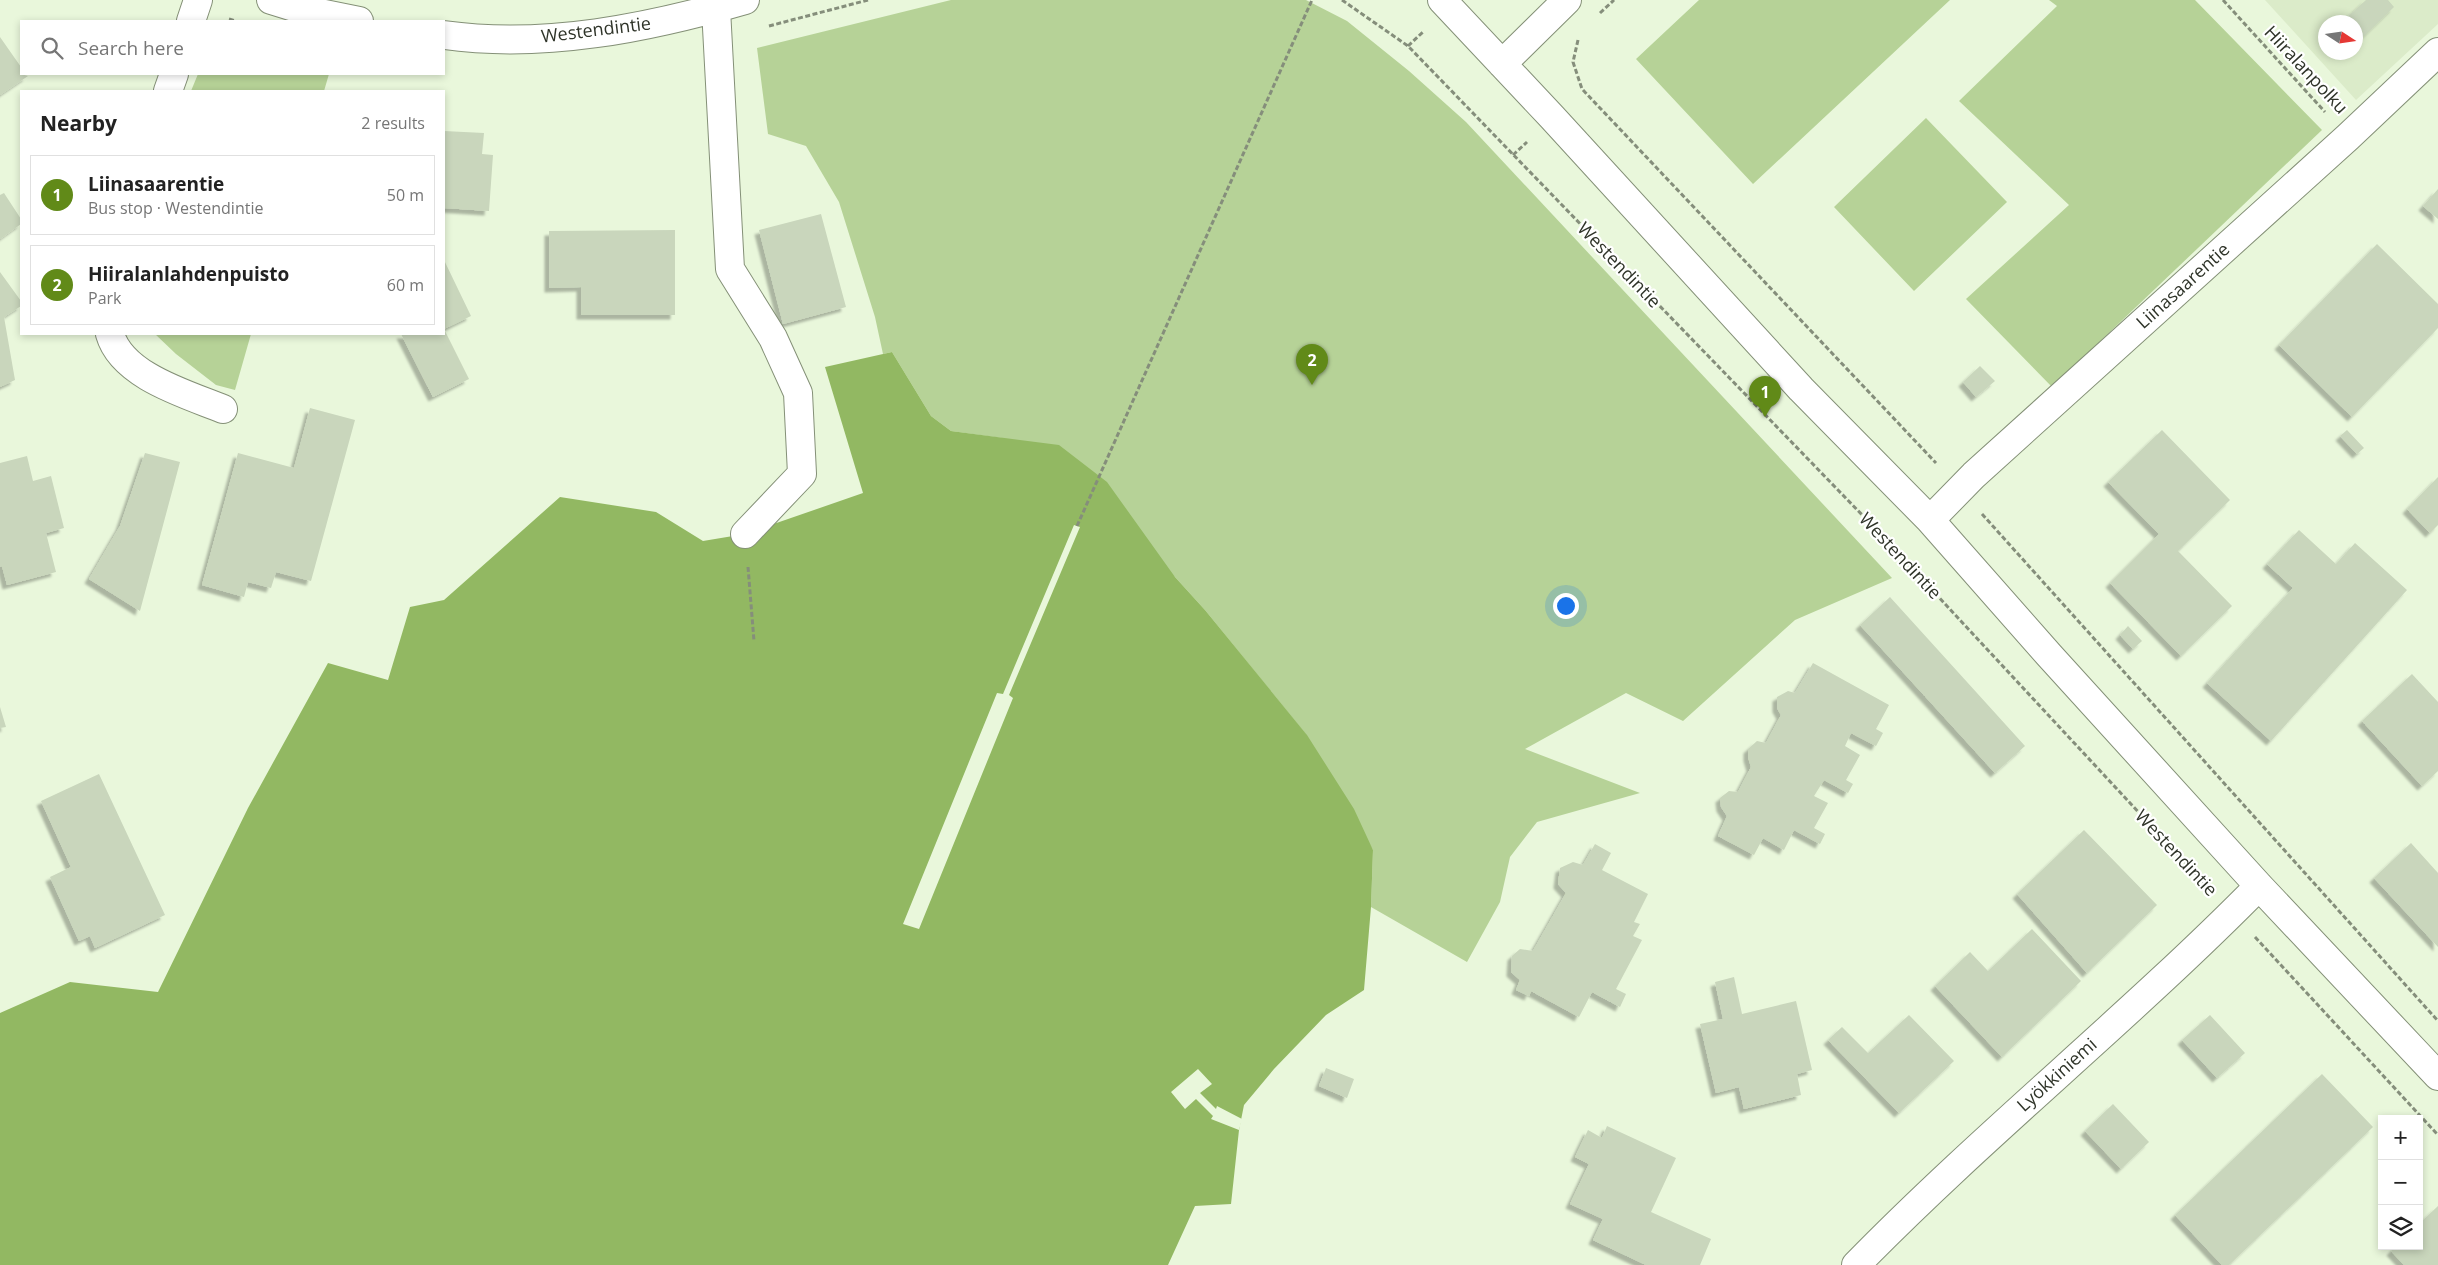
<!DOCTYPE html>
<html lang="en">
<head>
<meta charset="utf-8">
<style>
  body { margin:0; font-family:"Open Sans",sans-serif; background:#f2f2f2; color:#222 }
  .controls { position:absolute; right:15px; bottom:15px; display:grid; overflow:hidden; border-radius:0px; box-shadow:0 2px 8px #0003 }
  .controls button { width:45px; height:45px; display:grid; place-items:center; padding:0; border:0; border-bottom:1px solid #e0e0e0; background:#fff; color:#222; font:25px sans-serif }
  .compass { position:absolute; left:2318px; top:15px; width:45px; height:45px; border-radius:50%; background:#fff; box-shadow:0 2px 8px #0003; rotate:102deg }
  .you { position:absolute; left:1565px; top:605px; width:18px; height:18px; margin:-12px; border:4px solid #fff; border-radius:50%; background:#1a73e8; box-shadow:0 0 0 8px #1a73e833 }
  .badge { display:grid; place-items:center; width:32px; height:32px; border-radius:50%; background:#618a18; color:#fff; font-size:16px; font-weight:700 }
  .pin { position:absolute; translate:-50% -41px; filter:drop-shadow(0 1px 2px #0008) }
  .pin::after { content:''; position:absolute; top:26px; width:18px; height:15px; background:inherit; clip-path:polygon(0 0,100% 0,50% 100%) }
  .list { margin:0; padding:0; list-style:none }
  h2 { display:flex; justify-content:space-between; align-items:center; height:65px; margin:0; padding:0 20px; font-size:21px }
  h2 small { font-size:16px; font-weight:400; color:#767676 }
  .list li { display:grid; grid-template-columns:32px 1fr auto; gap:15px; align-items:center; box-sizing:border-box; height:80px; margin:0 10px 10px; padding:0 10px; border:1px solid #e0e0e0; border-radius:0px }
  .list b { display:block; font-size:19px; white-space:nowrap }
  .list p { margin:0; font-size:16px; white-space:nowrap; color:#767676 }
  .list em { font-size:16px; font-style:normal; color:#767676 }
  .icon { flex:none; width:28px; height:28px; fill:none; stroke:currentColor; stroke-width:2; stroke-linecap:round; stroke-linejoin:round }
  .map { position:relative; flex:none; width:2438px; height:1265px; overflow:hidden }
  .search { position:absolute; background:#fff; box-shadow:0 2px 8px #0003; left:20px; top:20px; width:425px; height:55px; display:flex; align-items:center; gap:12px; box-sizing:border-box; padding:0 18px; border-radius:0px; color:#767676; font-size:19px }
  .panel { position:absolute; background:#fff; box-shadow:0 2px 8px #0003; left:20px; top:90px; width:425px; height:245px; border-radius:0px }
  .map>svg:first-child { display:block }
</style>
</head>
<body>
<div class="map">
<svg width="2438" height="1265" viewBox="0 0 2438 1265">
  <defs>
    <filter id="shadow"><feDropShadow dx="-4.5" dy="4.5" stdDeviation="1" flood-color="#0004"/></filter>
  </defs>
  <rect width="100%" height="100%" fill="#e9f7db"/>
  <!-- built -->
  <path fill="#dbebc9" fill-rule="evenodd" d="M2265,0H2438V24L2356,100ZM2326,22H2356V52H2326Z"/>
  <!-- green -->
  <path fill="#b6d297" d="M951,0H1306L1347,21L1409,71L1466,122L1892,578L1795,620L1683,721L1626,693L1525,749L1640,793L1537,822L1510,857L1500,902L1467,962L1371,907L1373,850L1305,733L1205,610L1175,577L1002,438L951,431L931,416L892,352L883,354L875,317L839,202L806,146L768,134L757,48Z
    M1699,0H1950L1753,184L1636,59Z
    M2049,0H2195L2322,130L2052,387L1966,299L2069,205L1959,101L2057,6Z
    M198,74H329L324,91H191Z
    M1926,118L2007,202L1914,291L1834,207Z
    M155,334H251L235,390L216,385L176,354Z"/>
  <!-- water -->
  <path fill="#92b862" d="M892,352L931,416L951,431L1059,445L1107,482L1175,577L1205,610L1307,735L1354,809L1373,850L1371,907L1364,990L1326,1015L1274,1069L1244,1105L1239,1130L1231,1204L1195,1206L1168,1265H0V1013L70,982L158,992L248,808L328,663L388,680L410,607L444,600L560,497L656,512L703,541L745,534L863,493L825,367Z"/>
  <!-- pier -->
  <path fill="#e9f7db" d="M1074,525L1080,527L1009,695L1013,698L919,929L903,924L997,693L1003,694Z
    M1198,1069L1212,1084L1200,1093L1216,1109L1217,1106L1242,1119L1239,1130L1211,1119L1213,1116L1196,1099L1185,1109L1171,1092Z"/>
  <!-- building -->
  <path fill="#c9d6bc" filter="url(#shadow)" d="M2366,0H2388L2394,7L2358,42L2356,39V22H2342Z
    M0,37L21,67V74L28,76L0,95Z
    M444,131L484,133L482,154L493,155L489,211L444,208Z
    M2438,189V219L2423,206Z
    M4,193L21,219V224L0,239V195Z
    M821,214L846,307L783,324L759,230Z
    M675,230V315H581V287L549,288V231Z
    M2377,244L2438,304V328L2352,417L2279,345Z
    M444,260L471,316L444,329L469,379L433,397L401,334H444Z
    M0,272L21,301V306L4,317L15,380L0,387Z
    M1980,366L1995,381L1976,397L1963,382Z
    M310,408L355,420L311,581L276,572L271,588L248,582L244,597L202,585L238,453L294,468Z
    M2162,430L2230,500L2178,551L2232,606L2181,656L2110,583L2159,534L2108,482Z
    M2347,430L2364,448L2357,454L2340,436Z
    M145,453L180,462L140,611L89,579L120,526Z
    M27,456L33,481L51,476L64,528L46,533L56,572L7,585L2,566L0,567V463Z
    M2438,477V525L2430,533L2407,509Z
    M2299,530L2336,564L2355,543L2407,590L2271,741L2207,683L2293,588L2267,564Z
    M1890,597L2025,746L1995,773L1860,625Z
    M2128,626L2142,641L2133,649L2120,635Z
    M1813,663L1889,705L1876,729L1883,733L1876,746L1851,733L1845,746L1860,755L1846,780L1853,784L1848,793L1824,780L1814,796L1828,803L1814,828L1825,834L1820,844L1794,830L1784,850L1763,838L1754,855L1718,836L1727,816L1721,807L1720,798L1729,791L1738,792L1751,767L1748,757V749L1757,741L1766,743L1781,715L1777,708V697L1788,691L1795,693Z
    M2412,674L2438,702V771L2422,786L2362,721Z
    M0,707L6,727L0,728Z
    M99,774L165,915L95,948L90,936L79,941L50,877L71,867L41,801Z
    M2084,830L2157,905L2087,973L2017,894Z
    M2411,843L2438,873V947L2374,878Z
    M1595,844L1611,853L1602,870L1648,894L1634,922L1640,924L1633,936L1642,940L1616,989L1626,994L1620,1007L1592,992L1579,1017L1531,991L1529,996L1516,990L1520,980L1511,972L1512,956L1520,949L1533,951L1566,893L1558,884L1560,868L1573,862L1583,865Z
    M2032,929L2081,981L2002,1057L1935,986L1970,952L1988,971Z
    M1734,977L1742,1014L1796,1001L1812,1070L1797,1074L1801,1095L1744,1109L1739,1087L1716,1093L1700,1024L1723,1019L1715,982Z
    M1909,1015L1954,1061L1899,1113L1828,1040L1842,1027L1868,1053Z
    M2210,1015L2245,1053L2217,1078L2182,1040Z
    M1326,1068L1354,1079L1347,1098L1319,1086Z
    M2322,1074L2373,1127L2229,1265H2222L2175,1215Z
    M2113,1104L2149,1142L2121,1169L2085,1131Z
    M1607,1126L1676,1158L1651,1212L1711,1239L1700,1265H1646L1593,1240L1603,1219L1570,1204L1589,1164L1575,1157L1588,1130L1602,1138Z
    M2438,1206V1265H2404L2391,1251L2396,1246H2419V1224Z"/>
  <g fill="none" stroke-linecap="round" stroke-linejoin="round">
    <defs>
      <path id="minor" d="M271,0L300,9L359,21
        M1442,0L1552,117L1801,389L1930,520L2049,655L2259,886L2438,1076
        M716,9L730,269L773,338L798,393L802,474L745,534
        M191,21L198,0
        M444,35C545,49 648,28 745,0
        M1502,64L1567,0
        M168,91L174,74
        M110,334C122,376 186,394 223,409
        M1930,520L1974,475L2348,137L2438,52
        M1856,1265C1985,1133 2130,1017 2259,886"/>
    </defs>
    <!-- minor casing -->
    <use href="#minor" stroke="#849077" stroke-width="30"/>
    <!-- path -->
    <path stroke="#858e7b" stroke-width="3" stroke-dasharray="5 2.5" stroke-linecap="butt" d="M1342,0L1408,46L1868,521L2208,887
      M2223,0L2325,112
      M1600,13L1614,0
      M229,19L236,21
      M769,26L868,0
      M1578,40L1573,62L1582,89L1936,463
      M1408,46L1424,31
      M1513,155L1527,142
      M1982,514L2438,1021
      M1077,526L1312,0
      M748,567L754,641
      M2255,937L2438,1135"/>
    <!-- minor -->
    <use href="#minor" stroke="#fff" stroke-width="28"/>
  </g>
  <g text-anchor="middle" stroke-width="4.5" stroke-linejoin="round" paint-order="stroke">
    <!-- street labels -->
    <g font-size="18" fill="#2f3429" stroke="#fff">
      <text transform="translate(596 30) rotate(-7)" y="6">Westendintie</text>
      <text transform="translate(2306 70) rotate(47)" y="6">Hiiralanpolku</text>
      <text transform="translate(1619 265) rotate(46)" y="6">Westendintie</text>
      <text transform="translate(2183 286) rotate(-42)" y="6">Liinasaarentie</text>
      <text transform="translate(1900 556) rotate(47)" y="6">Westendintie</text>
      <text transform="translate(2176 853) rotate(47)" y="6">Westendintie</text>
      <text transform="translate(2057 1075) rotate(-42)" y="6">Lyökkiniemi</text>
    </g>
  </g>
</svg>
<div class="controls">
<button>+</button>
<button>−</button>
<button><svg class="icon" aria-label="layers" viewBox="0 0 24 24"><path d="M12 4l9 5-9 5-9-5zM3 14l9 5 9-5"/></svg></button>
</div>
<svg class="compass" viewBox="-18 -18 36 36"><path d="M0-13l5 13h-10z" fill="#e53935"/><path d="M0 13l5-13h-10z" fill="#767676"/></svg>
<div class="you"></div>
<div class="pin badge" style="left:1765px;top:417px">1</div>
<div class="pin badge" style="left:1312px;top:385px">2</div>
<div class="search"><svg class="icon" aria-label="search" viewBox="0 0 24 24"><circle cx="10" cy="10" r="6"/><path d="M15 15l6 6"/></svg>Search here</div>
<section class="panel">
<h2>Nearby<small>2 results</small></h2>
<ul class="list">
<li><span class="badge">1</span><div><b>Liinasaarentie</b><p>Bus stop · Westendintie</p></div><em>50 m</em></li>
<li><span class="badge">2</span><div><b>Hiiralanlahdenpuisto</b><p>Park</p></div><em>60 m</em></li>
</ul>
</section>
</div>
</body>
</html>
